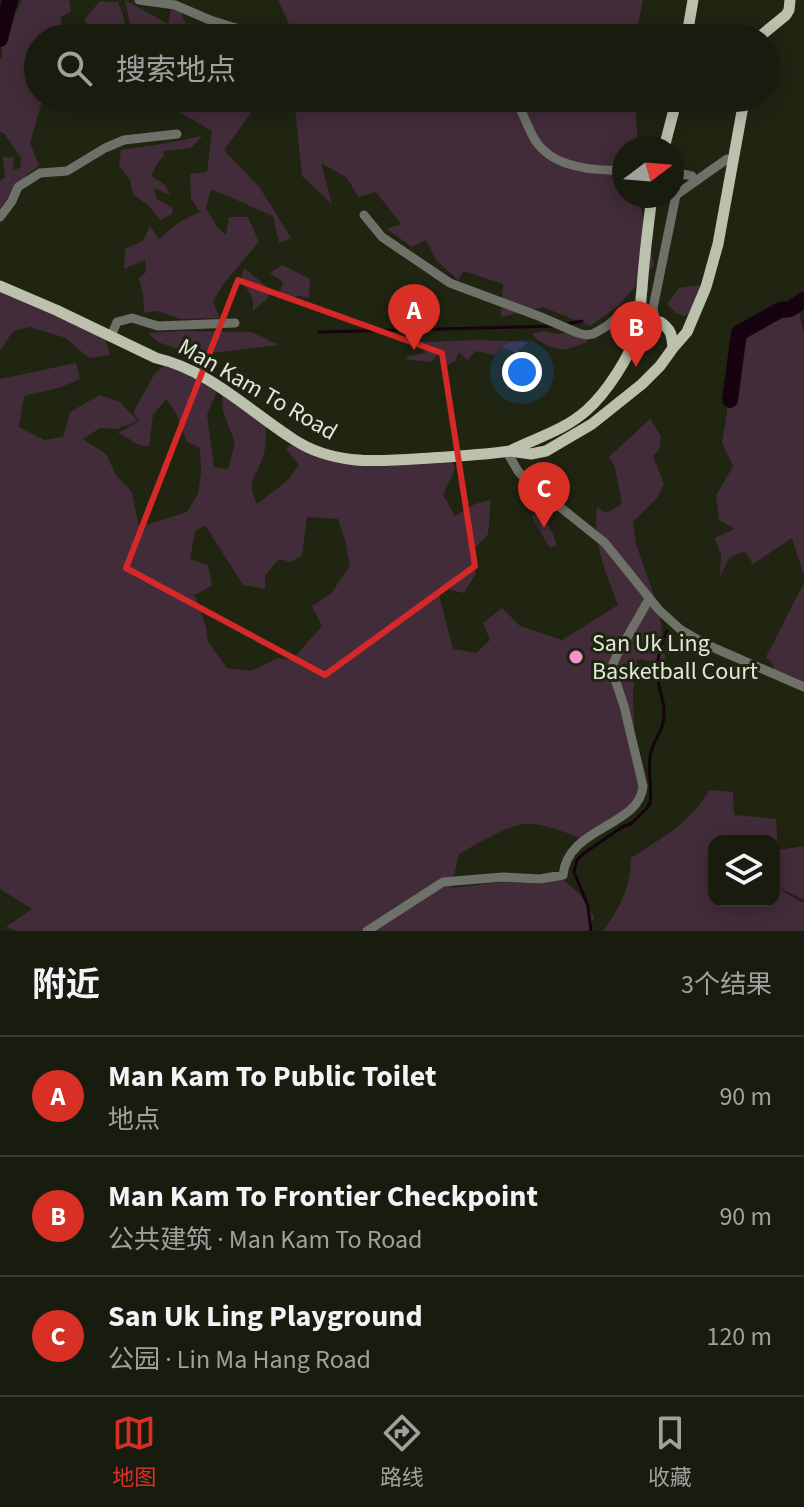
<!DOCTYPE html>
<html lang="zh">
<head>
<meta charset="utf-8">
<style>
  body { margin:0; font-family:"Source Sans 3","Noto Sans SC",sans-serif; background:#25291c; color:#f1f3f6 }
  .controls { position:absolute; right:24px; bottom:24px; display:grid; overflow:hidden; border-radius:16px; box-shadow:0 4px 20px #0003 }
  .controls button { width:72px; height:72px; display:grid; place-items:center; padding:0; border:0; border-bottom:2px solid #363a2e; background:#181c0e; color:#f1f3f6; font:40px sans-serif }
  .compass { position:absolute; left:612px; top:136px; width:72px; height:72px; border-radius:50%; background:#181c0e; box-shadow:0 4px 20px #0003; rotate:74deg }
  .you { position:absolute; left:522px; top:372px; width:28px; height:28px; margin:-20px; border:6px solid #fff; border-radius:50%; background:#1a73e8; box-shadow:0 0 0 12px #1a73e833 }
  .badge { display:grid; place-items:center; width:52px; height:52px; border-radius:50%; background:#d93025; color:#fff; font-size:26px; font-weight:700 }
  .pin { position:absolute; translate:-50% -66px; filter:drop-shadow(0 2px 4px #0008) }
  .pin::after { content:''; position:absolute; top:42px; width:28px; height:24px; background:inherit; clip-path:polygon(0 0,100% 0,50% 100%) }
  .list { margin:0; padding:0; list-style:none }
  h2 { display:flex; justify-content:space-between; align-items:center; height:104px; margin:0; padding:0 32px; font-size:34px }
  h2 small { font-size:26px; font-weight:400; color:#9fa19e }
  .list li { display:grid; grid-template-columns:52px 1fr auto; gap:24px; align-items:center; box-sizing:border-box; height:120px; padding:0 32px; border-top:2px solid #363a2e }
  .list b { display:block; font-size:30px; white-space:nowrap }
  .list p { margin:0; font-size:26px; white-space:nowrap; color:#9fa19e }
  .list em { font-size:26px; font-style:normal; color:#9fa19e }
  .icon { flex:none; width:44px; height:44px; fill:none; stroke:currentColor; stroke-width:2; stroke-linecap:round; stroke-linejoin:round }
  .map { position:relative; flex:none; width:804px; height:931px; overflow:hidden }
  .search { position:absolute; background:#181c0e; box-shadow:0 4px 20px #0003; left:24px; right:24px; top:24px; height:88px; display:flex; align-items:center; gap:20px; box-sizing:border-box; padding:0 28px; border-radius:44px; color:#9fa19e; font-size:30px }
  .sheet { height:464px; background:#181c0e }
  nav { display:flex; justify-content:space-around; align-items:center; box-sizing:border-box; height:112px; border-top:2px solid #363a2e; background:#181c0e; font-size:22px; color:#9fa19e }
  nav a { display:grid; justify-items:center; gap:4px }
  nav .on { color:#d93025 }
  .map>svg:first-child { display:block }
</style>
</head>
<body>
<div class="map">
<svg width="804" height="931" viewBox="0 0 804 931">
  <rect width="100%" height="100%" fill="#202512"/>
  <!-- green -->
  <path fill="#422c39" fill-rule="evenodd" d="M22,0H69L71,12L60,17L62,24L77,38H54L49,27L30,45L38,58V98H43L30,143L39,166L28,174L0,208V181L5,177L3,157L14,158L13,170L20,168L21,158L4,133L0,132V59L2,57V40Z
    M125,0L168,24L171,9L180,11L190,34H183L198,38H129L131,28Z
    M278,0H643L635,38H302V35L292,30Z
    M100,1L118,2C123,16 129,26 119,38H85L93,30L84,20Z
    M155,98H251L253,110L224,150L260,188L291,238L279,243L273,216L211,189L206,208L217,227L226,235L229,217H248L259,242L223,284L213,302L220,318L180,319L159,311L144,313L143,295L139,278L146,272L145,260L124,269L125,249L143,241L150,226L159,239L181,221L200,212L191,199L190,174L207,172L212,131Z
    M294,98H635L638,148H624V196H640L641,208L654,265L618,306L590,326L543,307L501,317L503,284L464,271L458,280L437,261L426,240L412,247L387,229L401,224L376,192L359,197L346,177L321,163L332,204L302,176Z
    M202,136L191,148L163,151L164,156L158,162L151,176L165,185L170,195L154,188L157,199L173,208L172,214L160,220L150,207L133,194L130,180L119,166L121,150L168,143Z
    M282,265L310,279L309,298L299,296L278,299L283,282L270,273Z
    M244,268L266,286L269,297L253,311V299L241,279Z
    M701,285L690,312L685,316L676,313L667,304L679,288Z
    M0,287L103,332L110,355L89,358L66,338L30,327L13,331L0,351Z
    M798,307L804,334V576L792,538L753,564L744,551L729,558L720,577L721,555L715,538L735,529L719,520L716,496L733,466L722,443L727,412V373L734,356L731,344L734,333L775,310Z
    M589,330L587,342C581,344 574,347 568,349C556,351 539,343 532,334L542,331L558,334Z
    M181,331L252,332L279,345L193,355L158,342L148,333Z
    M407,340L428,342L476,340L528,342L516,353L501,347L494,355L476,351L467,360L459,352L455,361L446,366L439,354L431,362L404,359L409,356L425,353L426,346L405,343Z
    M170,361L220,384L207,415L214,467L228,469L235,443L223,411L222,391L266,424C265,434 267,447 263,456C256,480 245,477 257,504L287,481L299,465L286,449L292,443L334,462L374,466L451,459L455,469L443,495L455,516L475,504L491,500L488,534L471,553L476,573L464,593L447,589L439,595L453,649L476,653L490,640L483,623L502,608L520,626L562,640L618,605C605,569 593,546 597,507L606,513L622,504L615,467L609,457L650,419L661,436L659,450L653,456L664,484L657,498L633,522L636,544L659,610L666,664L637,659L633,693L634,725L632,733L642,779L639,803L584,840C568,833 541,822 523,824C507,826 473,846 459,854L451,888L528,879L538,885L559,876L580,894L594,917L588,931H16L6,927L32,909L0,889V379L76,363L80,379L59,388L24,396L19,427L44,440L63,437L70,412L100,395L120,402L138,421L117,429L100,428L83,439L106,454L116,475L132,492L139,527L187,512L198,494L201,474L200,448L187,442L176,413L166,399L153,415L149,446C133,446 132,438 118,433L140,421L133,413L155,373ZM307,517L338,519L345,540L350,565L331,594L312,606L322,626L292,660L278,658L251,671L227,668L208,642L206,627L195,596L190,597L212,586L208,565L190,559L195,531L205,525L243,585L265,589V575L279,559L291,562L302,555Z
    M536,513C546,519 555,534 556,545L550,548L531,516Z
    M804,583V685L776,675L772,663L766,657Z
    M709,790L733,792L734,815L776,819L778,850L804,846V900L778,887L787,894L804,903V931H603C620,909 631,886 631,858C660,839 692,822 709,790ZM714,841H774V901H714Z"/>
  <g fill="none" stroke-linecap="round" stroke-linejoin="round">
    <!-- stream -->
    <path stroke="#16030f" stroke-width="3" d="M567,324L582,321
      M319,332L556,326
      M591,931L588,906L574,872L577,860L583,854L622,827L631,824L647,808L650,803C653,786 646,769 651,752C655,736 665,730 664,711C664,700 659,690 658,680C655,663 660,646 667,631"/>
    <!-- river -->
    <path stroke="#16030f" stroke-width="16" d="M0,39L10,0
      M730,400L739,333L780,310L790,309L804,300"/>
    <!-- minor -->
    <path stroke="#6e7167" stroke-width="9" d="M139,0L175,5L210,20L268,38
      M514,98C524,112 527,129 537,143C555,168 596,171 624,170
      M672,172L692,176L695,181
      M364,215L382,237L450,283L541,317L578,333L586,335L593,334L607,326L627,309L636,308L639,312
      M0,217L12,201L18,187L40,173L67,171L105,148L124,140L177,134
      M656,323L653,308L676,195L727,159
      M111,336L117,322L132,318L158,326L235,323
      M507,452L518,471L525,479L605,543L659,610L681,630L705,644L804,687
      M367,931L443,882L503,877L540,879L563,875C568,826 640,827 643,786L624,706L613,673V664L617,655L649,599"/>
    <!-- major -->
    <path stroke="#bbc1ad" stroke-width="11" d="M687,35L693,0
      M758,38L786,15L789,10L790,0
      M664,148L677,98
      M0,286L56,310L156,358C209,370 248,410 293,439C335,467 383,461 430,458C457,456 484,455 510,451L531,454L546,451L592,424L642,384L660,366L673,348L687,332L706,287L718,244L743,106
      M638,330L650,324L660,322C671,329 672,335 673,348
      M510,451C536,438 565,430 587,410C606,393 630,357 637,332C641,319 640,303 642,289C644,258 648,227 652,196"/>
  </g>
  <!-- marked area -->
  <path fill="none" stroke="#d62828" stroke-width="6" stroke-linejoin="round" d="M238,280L442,353L475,566L325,675L126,568Z"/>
  <!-- markers -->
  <circle fill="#f790ce" stroke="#202512" stroke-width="3" cx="576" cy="657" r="8"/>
  <g text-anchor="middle" stroke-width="6" stroke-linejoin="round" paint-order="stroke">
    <!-- street labels -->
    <g font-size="24" fill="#e3e7da" stroke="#202512">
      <text transform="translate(258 389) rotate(30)" y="8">Man Kam To Road</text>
    </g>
    <!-- poi labels -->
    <g font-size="24" fill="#e3e7da" stroke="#202512" text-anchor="start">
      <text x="592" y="651">San Uk Ling<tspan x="592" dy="28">Basketball Court</tspan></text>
    </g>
  </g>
</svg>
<div class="controls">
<button><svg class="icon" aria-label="layers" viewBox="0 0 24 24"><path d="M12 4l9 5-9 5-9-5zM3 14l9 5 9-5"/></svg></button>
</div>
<svg class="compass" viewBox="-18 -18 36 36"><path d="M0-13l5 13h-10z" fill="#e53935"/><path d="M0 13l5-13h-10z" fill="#9fa19e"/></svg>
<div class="you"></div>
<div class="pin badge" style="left:414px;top:350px">A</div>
<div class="pin badge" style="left:636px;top:367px">B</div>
<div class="pin badge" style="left:544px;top:528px">C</div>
<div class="search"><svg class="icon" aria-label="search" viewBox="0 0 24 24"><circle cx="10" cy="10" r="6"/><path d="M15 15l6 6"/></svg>搜索地点</div>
</div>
<section class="sheet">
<h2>附近<small>3个结果</small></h2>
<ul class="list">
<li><span class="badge">A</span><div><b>Man Kam To Public Toilet</b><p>地点</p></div><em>90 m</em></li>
<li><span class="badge">B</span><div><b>Man Kam To Frontier Checkpoint</b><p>公共建筑 · Man Kam To Road</p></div><em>90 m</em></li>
<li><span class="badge">C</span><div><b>San Uk Ling Playground</b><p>公园 · Lin Ma Hang Road</p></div><em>120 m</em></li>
</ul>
</section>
<nav>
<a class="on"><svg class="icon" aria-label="map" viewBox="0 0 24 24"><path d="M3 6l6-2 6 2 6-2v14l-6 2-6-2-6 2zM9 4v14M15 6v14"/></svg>地图</a>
<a><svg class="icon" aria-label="directions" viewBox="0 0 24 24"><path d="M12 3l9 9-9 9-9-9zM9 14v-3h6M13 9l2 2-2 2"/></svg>路线</a>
<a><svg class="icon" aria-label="saved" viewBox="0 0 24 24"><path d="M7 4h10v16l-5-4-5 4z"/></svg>收藏</a>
</nav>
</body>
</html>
